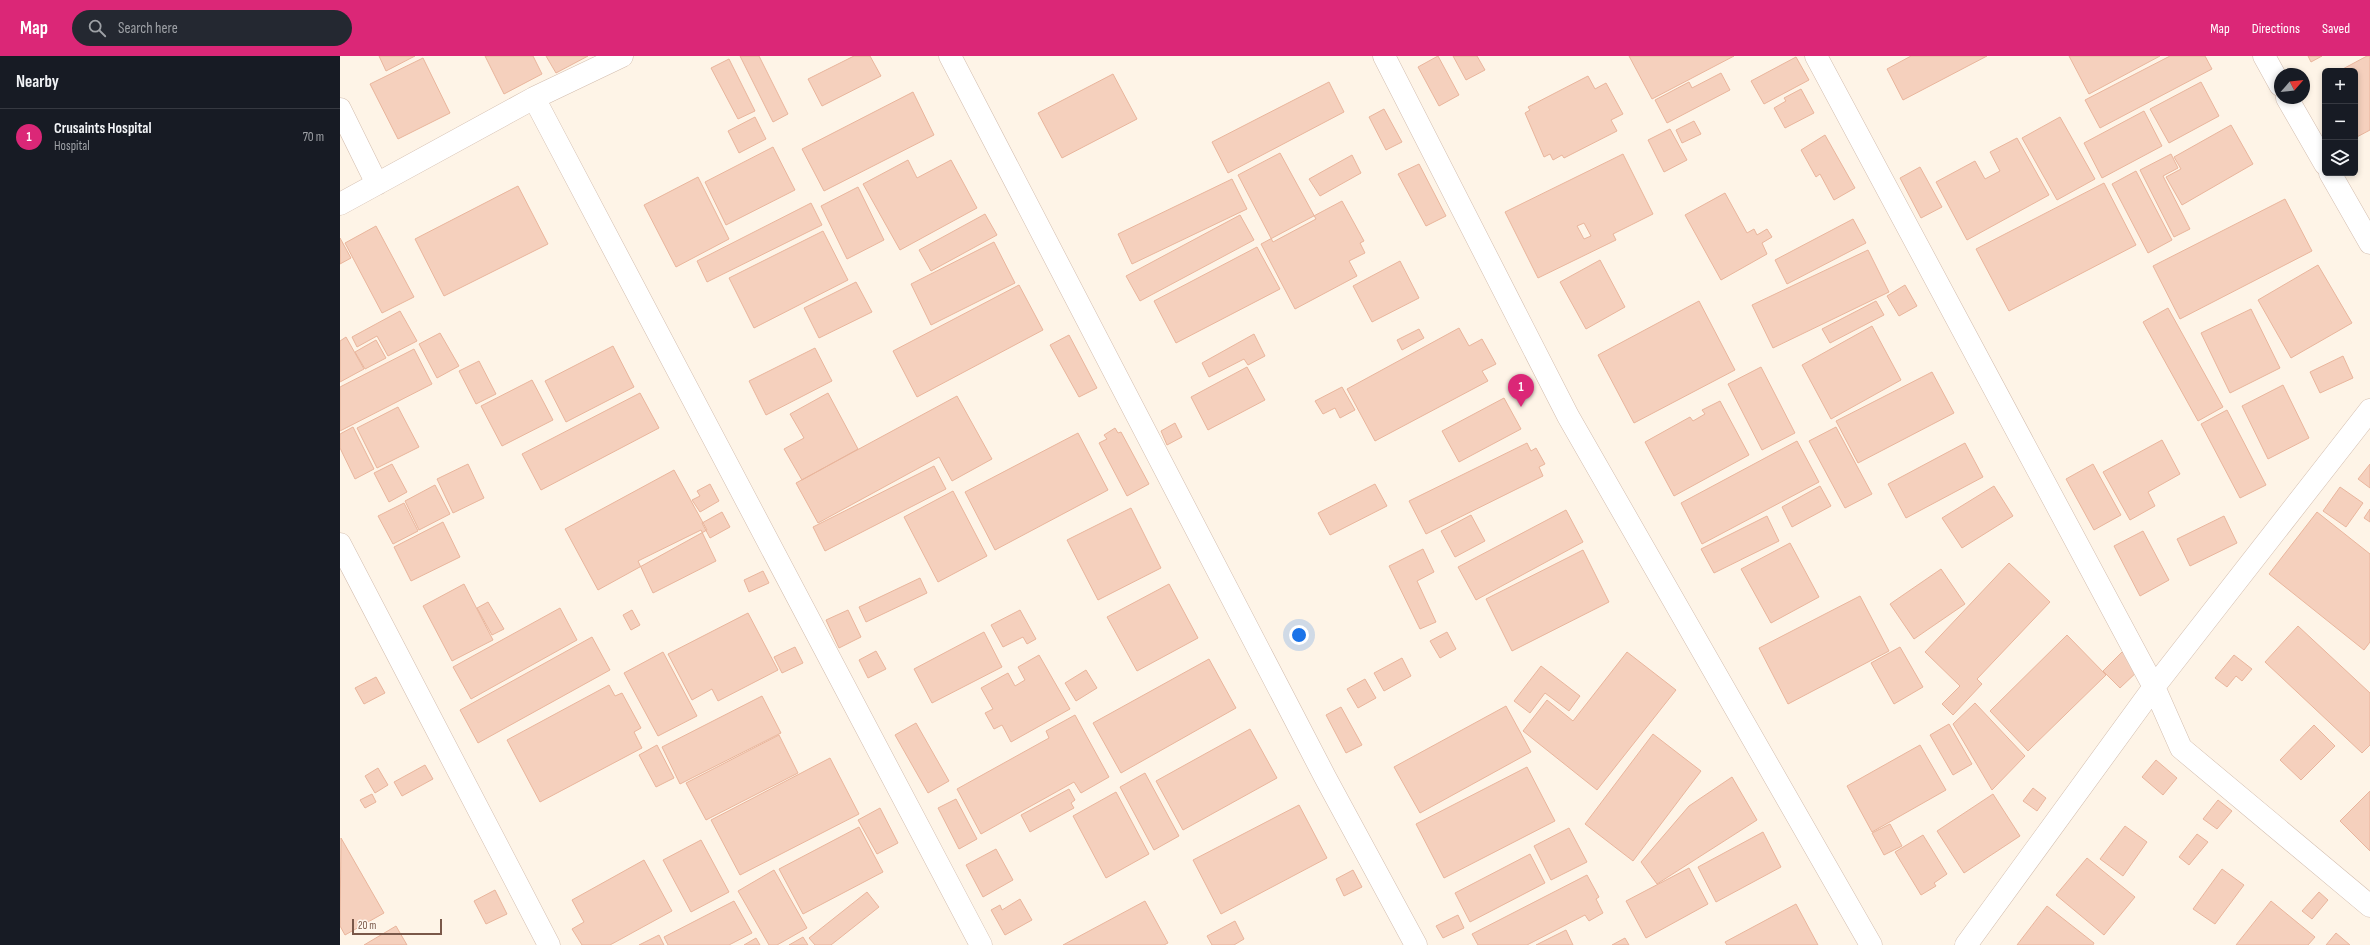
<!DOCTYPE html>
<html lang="en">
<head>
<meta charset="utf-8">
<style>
  body { margin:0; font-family:"Sofia Sans Condensed",sans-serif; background:#242831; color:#f1f3f6 }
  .controls { position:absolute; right:12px; top:12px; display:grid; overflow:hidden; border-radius:6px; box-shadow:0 2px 6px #0003 }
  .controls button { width:36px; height:36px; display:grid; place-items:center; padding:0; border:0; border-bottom:1px solid #363941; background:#171b24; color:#f1f3f6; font:20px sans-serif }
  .compass { position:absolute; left:1934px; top:12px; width:36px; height:36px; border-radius:50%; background:#171b24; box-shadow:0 2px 6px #0003; rotate:62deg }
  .scale { position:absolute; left:12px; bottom:10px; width:90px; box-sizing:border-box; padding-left:4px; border:2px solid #7a5849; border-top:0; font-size:11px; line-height:14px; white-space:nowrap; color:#7a5849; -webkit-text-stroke:3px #fff8ef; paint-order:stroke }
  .you { position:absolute; left:959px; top:579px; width:14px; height:14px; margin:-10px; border:3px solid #fff; border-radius:50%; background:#1a73e8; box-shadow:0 0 0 6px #1a73e833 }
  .badge { display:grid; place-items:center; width:26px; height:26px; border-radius:50%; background:#db2777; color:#fff; font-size:13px; font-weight:700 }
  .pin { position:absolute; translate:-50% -33px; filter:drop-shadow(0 1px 2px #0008) }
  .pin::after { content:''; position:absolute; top:21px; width:14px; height:12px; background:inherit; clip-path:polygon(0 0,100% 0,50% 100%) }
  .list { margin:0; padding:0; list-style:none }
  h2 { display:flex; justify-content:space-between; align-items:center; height:52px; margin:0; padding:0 16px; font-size:17px }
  h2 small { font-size:13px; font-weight:400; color:#9ea1a6 }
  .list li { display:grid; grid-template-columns:26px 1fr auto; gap:12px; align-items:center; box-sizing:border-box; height:56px; padding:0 16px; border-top:1px solid #363941 }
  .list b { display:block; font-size:15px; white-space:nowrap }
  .list p { margin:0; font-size:13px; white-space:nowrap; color:#9ea1a6 }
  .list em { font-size:13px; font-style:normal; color:#9ea1a6 }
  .icon { flex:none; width:22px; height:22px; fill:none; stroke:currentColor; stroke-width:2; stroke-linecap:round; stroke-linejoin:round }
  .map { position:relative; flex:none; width:2030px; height:889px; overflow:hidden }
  header { display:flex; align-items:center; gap:24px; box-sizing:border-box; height:56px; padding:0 20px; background:#db2777; color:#fff }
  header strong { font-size:19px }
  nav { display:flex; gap:22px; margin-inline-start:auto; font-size:14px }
  .search { width:280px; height:36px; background:#242831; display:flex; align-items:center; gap:10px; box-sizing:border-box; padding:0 14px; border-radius:22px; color:#9ea1a6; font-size:15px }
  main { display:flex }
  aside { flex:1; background:#171b24 }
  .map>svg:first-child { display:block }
</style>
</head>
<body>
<header>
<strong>Map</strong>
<div class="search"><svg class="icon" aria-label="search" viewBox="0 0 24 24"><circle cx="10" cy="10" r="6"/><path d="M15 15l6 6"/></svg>Search here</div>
<nav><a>Map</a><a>Directions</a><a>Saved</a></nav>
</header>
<main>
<aside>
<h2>Nearby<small></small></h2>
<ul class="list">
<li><span class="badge">1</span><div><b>Crusaints Hospital</b><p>Hospital</p></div><em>70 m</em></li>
</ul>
</aside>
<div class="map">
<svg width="2030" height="889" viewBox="0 0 2030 889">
  <rect width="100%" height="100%" fill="#fef4e7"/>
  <!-- building -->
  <path fill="#f5d0bd" stroke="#e9b59c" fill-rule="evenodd" d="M39,0H75L46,15Z
    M145,0H193L202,18L164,38Z
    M206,0H248L216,17Z
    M400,0H419L448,58L433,66Z
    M514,0H530L541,20L482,50L468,23Z
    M1098,0L1119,39L1099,50L1078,11Z
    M1113,0H1137L1145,14L1126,24Z
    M1289,0H1394L1312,43Z
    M1571,0H1647L1563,44L1547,13Z
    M1729,0H1820L1749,38Z
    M1830,0H1865L1872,13L1760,72L1745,44Z
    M1968,0H1982L1971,6Z
    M2027,0H2030V74L2015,82V15H1999Z
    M1456,1L1469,24L1424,48L1411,25Z
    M83,2L110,57L58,83L30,28Z
    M389,3L415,55L398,63L371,12Z
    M1381,17L1390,34L1327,67L1315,44L1349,26L1352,32Z
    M773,18L797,63L722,102L698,57Z
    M1248,20L1255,33L1266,27L1283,58L1271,64L1277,75L1224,102L1222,99L1213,104L1210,98L1204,101L1185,57L1190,54L1188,51Z
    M989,26L1004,56L888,117L872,86Z
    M1861,26L1879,60L1829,87L1810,53Z
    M1461,33L1474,57L1445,72L1434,52L1446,45L1444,42Z
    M573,36L594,79L484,135L462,93Z
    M1044,53L1062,86L1046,94L1029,61Z
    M1804,55L1822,90L1762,122L1744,87Z
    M415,61L426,83L399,97L388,75Z
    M1720,61L1755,123L1717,144L1682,82Z
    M1354,65L1361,78L1342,87L1336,74Z
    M1891,69L1913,108L1842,149L1826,121L1841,113L1834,101Z
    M1330,73L1347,104L1324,116L1308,84Z
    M1485,79L1515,132L1494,144L1480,118L1476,121L1461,94Z
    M1677,82L1709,139L1627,184L1596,126L1635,105L1645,123L1660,115L1650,96Z
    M433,91L455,134L386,169L365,126Z
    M940,97L976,163L933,186L898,119Z
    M1283,98L1313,158L1273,178L1276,184L1198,222L1165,156ZM1244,167L1251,180L1244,183L1237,170Z
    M1831,98L1838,112L1823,120L1850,173L1834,181L1800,114Z
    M1012,99L1021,117L980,140L969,123Z
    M568,104L577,122L611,104L637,152L560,194L523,128Z
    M1079,108L1106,160L1086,170L1058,118Z
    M1580,111L1602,151L1581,162L1560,122Z
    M1796,115L1832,184L1808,197L1772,128Z
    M358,121L389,183L336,211L304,149Z
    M892,123L907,153L792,208L778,178Z
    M1764,127L1796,189L1669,255L1636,193Z
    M178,130L208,188L104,240L75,183Z
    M518,131L544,184L507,203L481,150Z
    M1385,137L1407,177L1414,173L1417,179L1427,173L1432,181L1422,187L1427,198L1381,224L1345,159Z
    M1945,143L1972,195L1840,263L1813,210Z
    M1002,145L1024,185L1020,187L1025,197L1009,205L1017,220L955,253L921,188Z
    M471,147L482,169L367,226L357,205Z
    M645,158L657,179L591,215L579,194Z
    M900,159L914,184L800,245L786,220Z
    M1513,163L1526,187L1447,228L1435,204Z
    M36,170L74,241L42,257L5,187Z
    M483,175L508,224L414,272L389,222Z
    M0,182L11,202L0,208Z
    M654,186L675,227L591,269L571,228Z
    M917,191L940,233L836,287L814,245Z
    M1528,194L1549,236L1433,292L1412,249Z
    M1260,204L1285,251L1246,273L1220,226Z
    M1060,205L1079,242L1032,266L1013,230Z
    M1978,209L2012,267L1951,302L1918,244Z
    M516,226L532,256L479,282L464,252Z
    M679,229L703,274L577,341L553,295Z
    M1565,229L1577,250L1559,260L1547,240Z
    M1359,245L1395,314L1294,367L1258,299Z
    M1536,245L1544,259L1490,287L1482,273Z
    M1828,252L1883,351L1858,365L1803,266Z
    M1911,253L1940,312L1890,337L1861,277Z
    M60,255L77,285L48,300L37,280L17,291L12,281Z
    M1532,270L1561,324L1491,363L1462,309Z
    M1119,272L1129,290L1142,283L1156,308L1142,315L1148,325L1035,385L1007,333Z
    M1079,273L1084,282L1062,294L1057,284Z
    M100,277L119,310L97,322L79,288Z
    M914,278L925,300L908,309L904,303L869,321L862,307Z
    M729,279L757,332L739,341L710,289Z
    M6,281L24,313L0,326V285Z
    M36,284L46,302L25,313L15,296Z
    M273,290L294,331L226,366L205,325Z
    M475,292L492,325L426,359L409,325Z
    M74,293L92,328L0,375V331Z
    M2003,300L2013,322L1980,337L1970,316Z
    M139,305L156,338L136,348L119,315Z
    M907,311L925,344L868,374L851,341Z
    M1421,311L1455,377L1422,394L1388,328Z
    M1592,316L1614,357L1518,407L1496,365Z
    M192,324L213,364L162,390L141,350Z
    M1943,329L1969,382L1928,403L1902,350Z
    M1002,331L1015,354L1000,362L995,352L983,358L975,345Z
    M300,337L319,372L201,434L182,398Z
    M488,337L518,393L462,424L444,393L464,382L450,358Z
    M617,340L652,403L612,425L599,401L478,467L456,427Z
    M1164,342L1181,373L1119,406L1102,375Z
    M1380,345L1409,399L1334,440L1305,386L1350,361L1353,365L1365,358L1362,354Z
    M58,351L79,391L37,412L17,372Z
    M1887,354L1926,429L1900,442L1861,368Z
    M835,367L842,381L827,389L821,375Z
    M13,371L34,413L15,423L0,392V378Z
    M1496,371L1532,438L1505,452L1469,385Z
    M775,372L778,377L781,376L809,428L787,440L759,387L767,383L764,379Z
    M738,377L768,434L655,494L625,436Z
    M1822,384L1840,418L1808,436L1815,450L1790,464L1763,416Z
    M1457,385L1479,426L1362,488L1341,447Z
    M1187,387L1191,395L1196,392L1205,408L1199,411L1203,420L1086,478L1069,445Z
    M1625,387L1643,421L1566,462L1548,428Z
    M52,408L67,436L49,446L34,417Z
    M128,408L144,442L113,457L97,423Z
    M1753,408L1781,459L1754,474L1726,423Z
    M2030,408V432L2018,423Z
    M594,410L606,433L485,495L473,471Z
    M334,414L367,474L258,534L225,473Z
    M370,428L379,445L360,456L352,444L360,440L357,435Z
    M1035,428L1047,450L990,479L978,457Z
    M95,429L110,458L79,474L65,445Z
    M1480,430L1491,450L1452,471L1442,451Z
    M1654,430L1673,460L1622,492L1602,462Z
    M2000,431L2023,447L2006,471L1983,455Z
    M613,435L647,500L598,526L564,461Z
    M64,447L78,475L53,488L38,460Z
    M791,452L821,512L758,544L727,484Z
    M2030,453V466L2024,462Z
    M1226,454L1243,486L1136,544L1118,511Z
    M382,456L390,471L370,482L362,467Z
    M1977,456L2030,498V586L2024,594L1929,518Z
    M1131,459L1145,485L1115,501L1101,475Z
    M1427,460L1439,485L1374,517L1361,493Z
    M1884,460L1897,487L1850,510L1837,483Z
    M103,466L120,501L71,525L54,491Z
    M361,474L376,505L313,537L298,505Z
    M1803,475L1829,524L1800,540L1774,490Z
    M1450,487L1479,541L1431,567L1401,513Z
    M1083,493L1094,516L1077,525L1096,566L1080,573L1049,510Z
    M1243,494L1269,546L1172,595L1146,543Z
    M1669,507L1710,546L1637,623L1642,628L1613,659L1602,648L1620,630L1585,596Z
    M1601,513L1625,548L1574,583L1550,548Z
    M423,515L429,527L409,536L404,524Z
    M580,522L587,537L526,566L519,551Z
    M124,528L153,584L112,605L83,550Z
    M829,528L858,582L797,615L767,561Z
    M1520,540L1549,595L1448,648L1419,592Z
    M148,546L164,573L152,579L137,552Z
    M220,552L237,584L131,643L113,611Z
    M292,554L300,569L291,574L283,559Z
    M508,554L521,581L499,592L486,564Z
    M680,554L696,583L687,588L683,581L663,591L651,569Z
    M408,557L438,614L378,645L372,633L352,644L328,598Z
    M1958,570L2030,637V689L2022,697L1925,606Z
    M644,576L662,611L592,647L574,613Z
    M1107,576L1116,593L1100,602L1090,585Z
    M1727,579L1766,619L1688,695L1650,655Z
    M252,581L270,614L138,687L120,654Z
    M455,591L463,607L442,617L434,601Z
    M1560,591L1583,631L1554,648L1531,607Z
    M536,595L546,613L528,622L519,604Z
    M323,596L357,660L318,680L284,617Z
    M1287,596L1336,634L1257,734L1183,675L1207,644L1233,665Z
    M1782,596L1800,613L1780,632L1763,615Z
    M699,599L730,653L671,686L662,669L654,673L645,657L653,653L641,632L668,617L675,630L685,624L678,611Z
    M1894,599L1912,613L1902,625L1896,620L1887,631L1875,622Z
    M1062,602L1071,620L1044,635L1034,617Z
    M869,603L896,652L781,717L753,667Z
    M1201,610L1240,640L1229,655L1205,637L1190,657L1174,645Z
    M746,614L757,632L736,645L725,627Z
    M36,621L45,637L24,648L15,632Z
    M1025,623L1036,642L1018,652L1007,633Z
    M269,629L275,640L282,637L301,672L294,676L302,692L200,746L167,684Z
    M422,640L441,677L340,728L322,691Z
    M1635,647L1685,700L1652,734L1613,668Z
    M1166,650L1191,696L1080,757L1054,711Z
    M1001,651L1022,689L1006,697L986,659Z
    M735,659L769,721L741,737L734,726L641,778L617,733L709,682L706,675Z
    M576,667L609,725L588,737L555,679Z
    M1609,668L1632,708L1613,719L1590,679Z
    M1974,669L1995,690L1961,724L1940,704Z
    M910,673L937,722L843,774L816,725Z
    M1313,678L1361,715L1293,805L1245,768Z
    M439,679L458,717L366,764L346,727Z
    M317,689L334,722L316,731L299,699Z
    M1580,689L1606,734L1532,776L1507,730Z
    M490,702L519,758L400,819L371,764Z
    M1816,704L1837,722L1823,739L1802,721Z
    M85,709L93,723L62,740L54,726Z
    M1187,711L1215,765L1104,822L1076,768Z
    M38,712L48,729L35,737L25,720Z
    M805,717L839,780L814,794L780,731Z
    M1392,721L1417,764L1317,828L1301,806L1349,750Z
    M1693,732L1706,742L1697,755L1683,745Z
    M729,733L735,744L731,747L734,752L690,776L681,759Z
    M2030,735V795L2000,765Z
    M776,736L809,798L766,822L733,760Z
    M32,738L36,746L25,752L20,744Z
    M1653,738L1680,780L1624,817L1597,775Z
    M616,743L637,783L619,793L598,752Z
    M1878,744L1892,755L1877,773L1863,763Z
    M959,749L987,802L881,858L853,804Z
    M540,752L558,787L537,798L518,764Z
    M1550,768L1562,790L1544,799L1532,777Z
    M1785,770L1807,786L1783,820L1760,803Z
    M519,771L543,816L463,858L439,813Z
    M1229,772L1247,806L1211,824L1194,790Z
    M1423,776L1441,811L1376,846L1358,811Z
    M1857,778L1868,786L1849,809L1839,801Z
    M1583,779L1607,818L1594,827L1596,830L1581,839L1555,796Z
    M1,782L44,857L5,879L0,870Z
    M361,784L389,836L351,856L323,804Z
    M656,793L673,824L643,841L626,809Z
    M1190,798L1205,827L1130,866L1115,837Z
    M1747,802L1795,841L1764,879L1716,839Z
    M304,804L332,855L270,889H242L232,873L244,866L232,844Z
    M1349,812L1368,848L1306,882L1286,845Z
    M1882,813L1904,829L1875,868L1853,853Z
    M434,814L467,872L437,889H429L398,835Z
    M1013,814L1022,831L1004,840L996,823Z
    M1247,819L1259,841L1256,843L1263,857L1249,865L1245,859L1187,889H1138L1132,878Z
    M155,834L167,858L146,868L134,845Z
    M527,836L539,851L491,889H475L469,882Z
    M1979,836L1988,844L1972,863L1962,855Z
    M680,843L692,864L665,879L651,854L660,849L662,854Z
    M394,845L412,877L389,889H328L324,881Z
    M805,845L828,887L824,889H723Z
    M1931,845L1975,881L1968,889H1896Z
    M1456,848L1478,889H1387L1385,886Z
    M1707,850L1754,887L1753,889H1677Z
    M1118,859L1124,872L1103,882L1096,870Z
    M895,865L904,883L894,889H872L867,880Z
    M56,870L67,889H24Z
    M1226,874L1233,889H1196Z
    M1996,877L2010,889H1986Z
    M319,879L324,889H299Z
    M463,881L468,889H449Z
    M416,882L420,889H404Z
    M1285,882L1289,889H1272Z"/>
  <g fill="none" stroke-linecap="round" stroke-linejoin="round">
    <defs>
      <path id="street" d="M610,0L985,721L1076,889
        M1044,0L1228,360L1531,889
        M1476,0L1814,631L1841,692L2030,850
        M1924,0L1940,29
        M194,42L641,889
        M1947,42L1985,108
        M0,53L37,128
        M1990,117L2030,187
        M0,148L194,42L282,0
        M0,488L209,889
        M1626,889L1814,631L2030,354"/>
    </defs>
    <!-- street casing -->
    <use href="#street" stroke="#d3bdae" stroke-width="23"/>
    <!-- street -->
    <use href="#street" stroke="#fff" stroke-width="22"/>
  </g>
</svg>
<div class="controls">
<button>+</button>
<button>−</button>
<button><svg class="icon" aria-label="layers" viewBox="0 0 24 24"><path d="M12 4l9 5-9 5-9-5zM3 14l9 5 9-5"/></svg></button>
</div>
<svg class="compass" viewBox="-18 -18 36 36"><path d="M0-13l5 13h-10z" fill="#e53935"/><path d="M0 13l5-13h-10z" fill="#9ea1a6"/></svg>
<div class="scale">20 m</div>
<div class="you"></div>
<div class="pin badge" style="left:1181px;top:351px">1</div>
</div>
</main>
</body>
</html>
